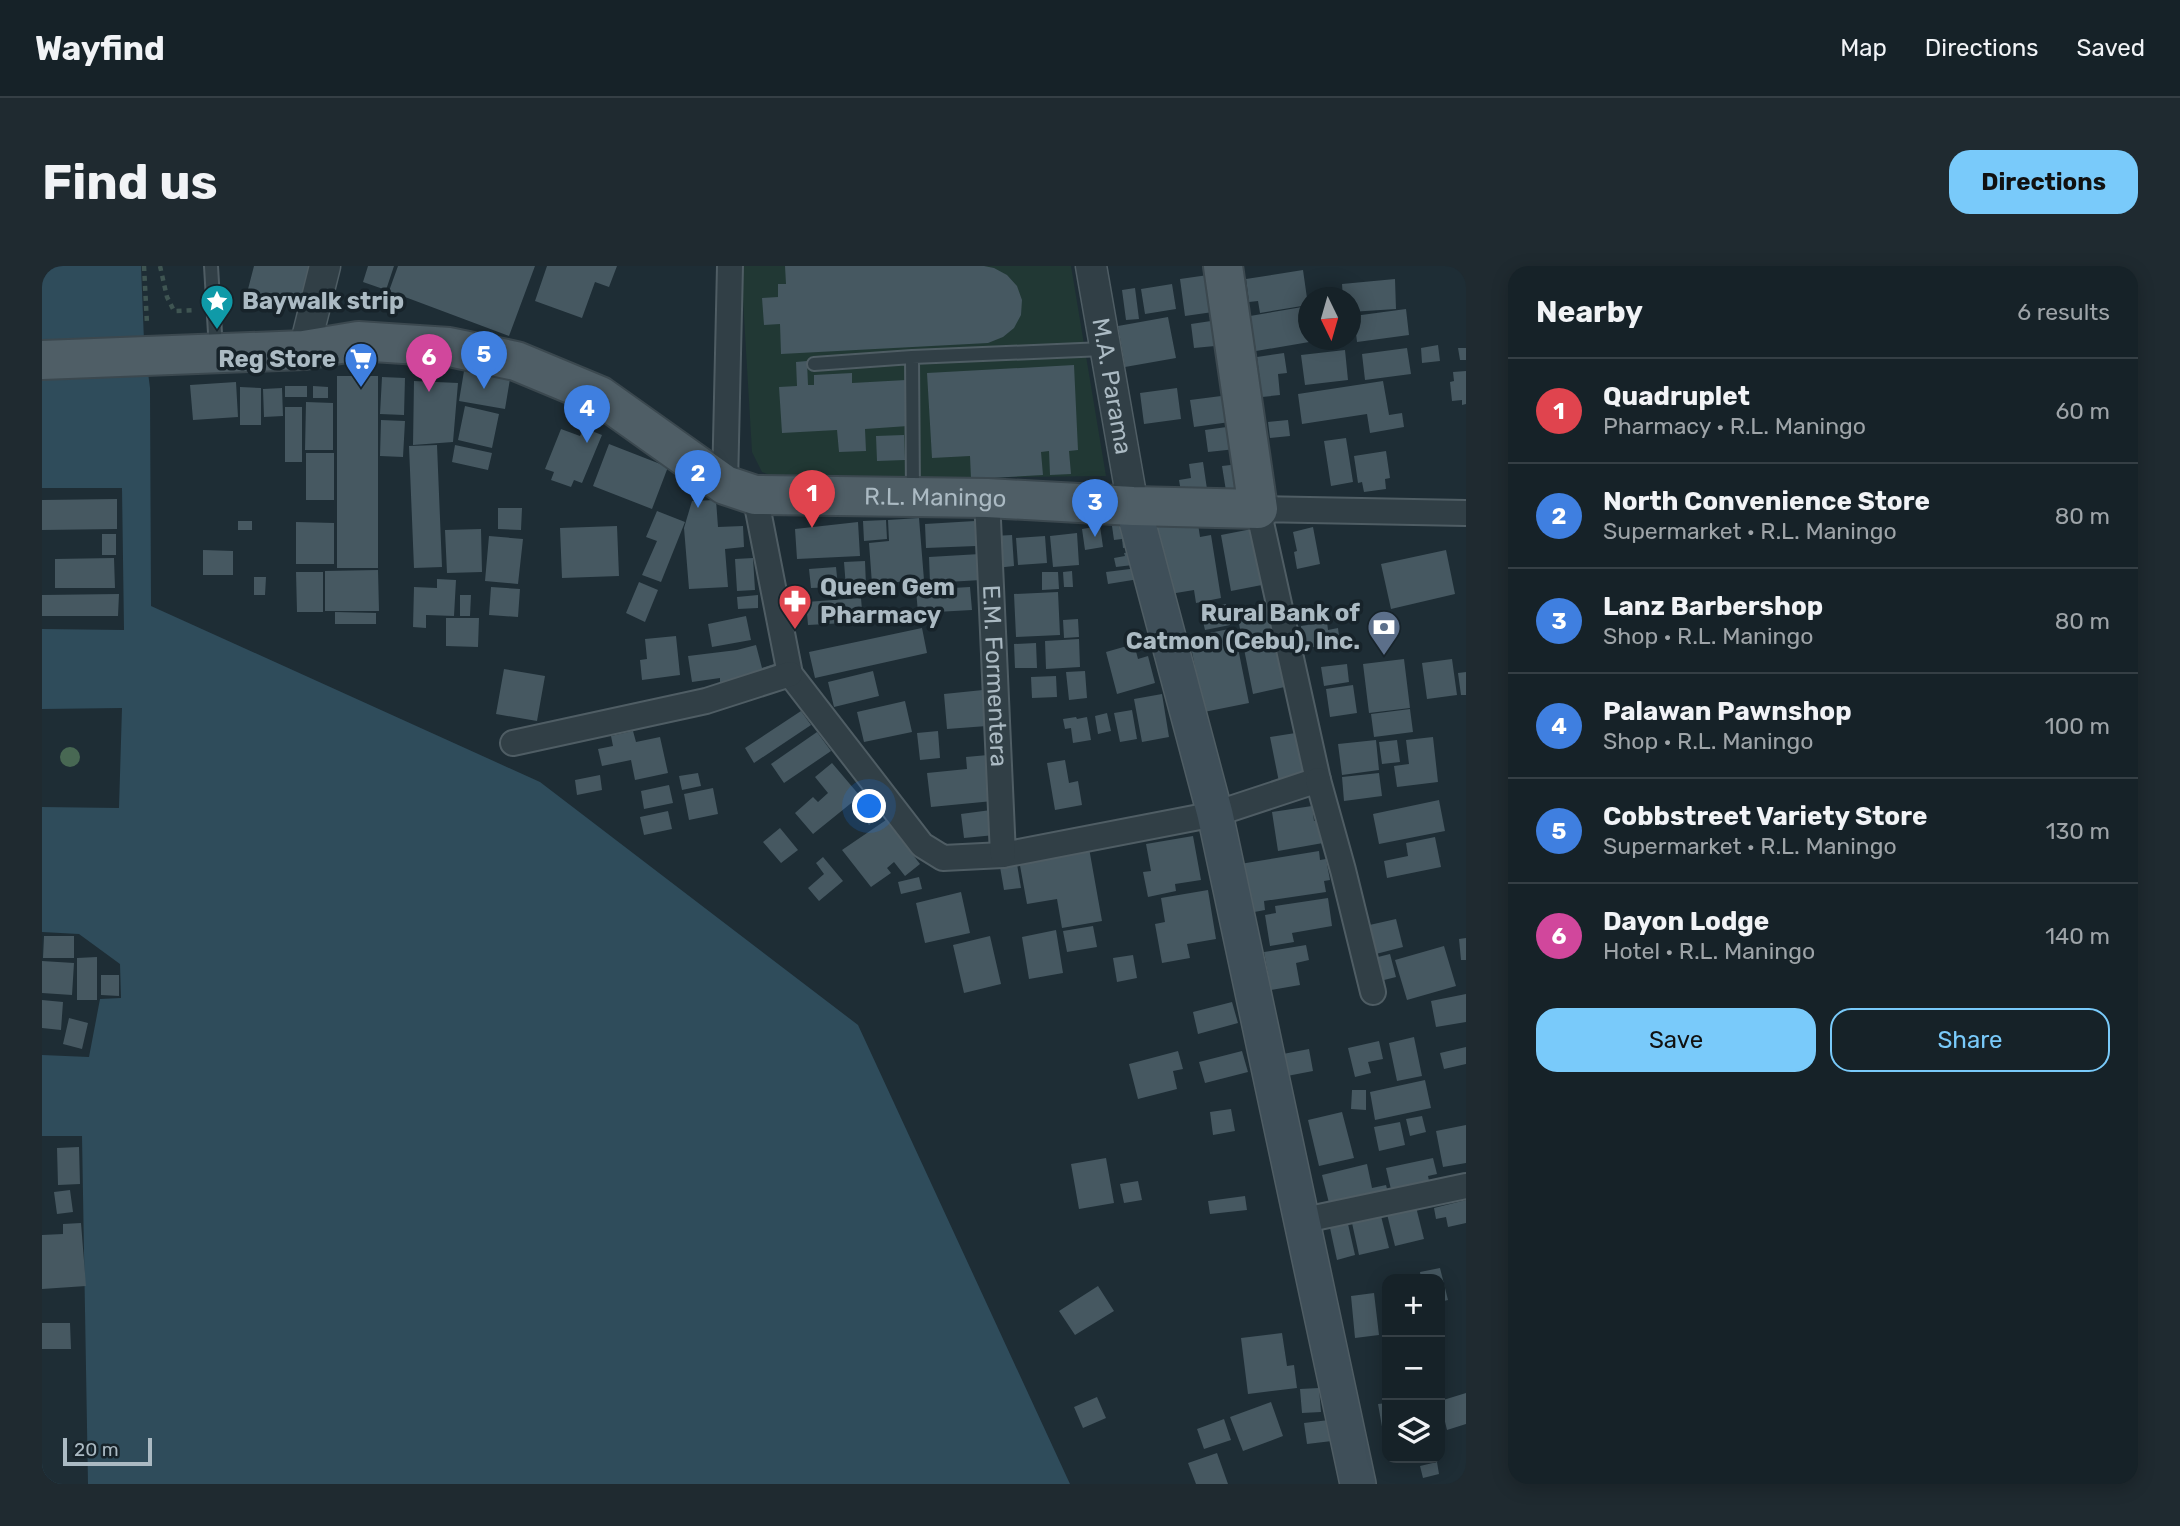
<!DOCTYPE html>
<html lang="en">
<head>
<meta charset="utf-8">
<style>
  body { margin:0; font-family:Rubik,sans-serif; background:#1f2a30; color:#f1f3f6 }
  .controls { position:absolute; right:21px; bottom:21px; display:grid; overflow:hidden; border-radius:14px; box-shadow:0 4px 18px #0003 }
  .controls button { width:63px; height:63px; display:grid; place-items:center; padding:0; border:0; border-bottom:2px solid #353f45; background:#162228; color:#f1f3f6; font:35px sans-serif }
  .compass { position:absolute; left:1256px; top:21px; width:63px; height:63px; border-radius:50%; background:#162228; box-shadow:0 4px 18px #0003; rotate:175deg }
  .scale { position:absolute; left:21px; bottom:18px; width:89px; box-sizing:border-box; padding-left:7px; border:4px solid #abbac3; border-top:0; font-size:19px; line-height:24px; white-space:nowrap; color:#abbac3; -webkit-text-stroke:5px #17232a; paint-order:stroke }
  .you { position:absolute; left:828px; top:541px; width:24px; height:24px; margin:-18px; border:5px solid #fff; border-radius:50%; background:#1a73e8; box-shadow:0 0 0 10px #1a73e833 }
  .badge { display:grid; place-items:center; width:46px; height:46px; border-radius:50%; background:#79cafa; color:#fff; font-size:23px; font-weight:700 }
  .pin { position:absolute; translate:-50% -58px; filter:drop-shadow(0 2px 4px #0008) }
  .pin::after { content:''; position:absolute; top:37px; width:24px; height:21px; background:inherit; clip-path:polygon(0 0,100% 0,50% 100%) }
  .list { margin:0; padding:0; list-style:none }
  h2 { display:flex; justify-content:space-between; align-items:center; height:91px; margin:0; padding:0 28px; font-size:30px }
  h2 small { font-size:23px; font-weight:400; color:#9ea4a8 }
  .list li { display:grid; grid-template-columns:46px 1fr auto; gap:21px; align-items:center; box-sizing:border-box; height:105px; padding:0 28px; border-top:2px solid #353f45 }
  .list b { display:block; font-size:26px; white-space:nowrap }
  .list p { margin:0; font-size:23px; white-space:nowrap; color:#9ea4a8 }
  .list em { font-size:23px; font-style:normal; color:#9ea4a8 }
  .actions { display:flex; gap:14px; padding:21px 28px }
  .actions a { flex:1; padding:16px 0; border:2px solid #79cafa; border-radius:21px; text-align:center; font-size:24px; color:#79cafa }
  .actions .main { background:#79cafa; color:#111 }
  .icon { flex:none; width:38px; height:38px; fill:none; stroke:currentColor; stroke-width:2; stroke-linecap:round; stroke-linejoin:round }
  .map { position:relative; flex:none; width:1424px; height:1218px; overflow:hidden; border-radius:21px }
  header { display:flex; align-items:center; gap:42px; box-sizing:border-box; height:98px; padding:0 35px; background:#162228; border-bottom:2px solid #353f45 }
  header strong { font-size:33px }
  nav { display:flex; gap:38px; margin-inline-start:auto; font-size:24px }
  .intro { display:flex; align-items:center; justify-content:space-between; box-sizing:border-box; height:168px; padding:0 42px }
  h1 { margin:0; font-size:49px }
  .button { padding:18px 32px; border-radius:21px; background:#79cafa; color:#111; font-size:24px; font-weight:700 }
  main { display:flex; gap:42px; padding:0 42px }
  aside { flex:1; background:#162228; border-radius:21px; box-shadow:0 4px 18px #0003 }
  .map>svg:first-child { display:block }
</style>
</head>
<body>
<header>
<strong>Wayfind</strong>
<nav><a>Map</a><a>Directions</a><a>Saved</a></nav>
</header>
<div class="intro"><h1>Find us</h1><a class="button">Directions</a></div>
<main>
<div class="map">
<svg width="1424" height="1218" viewBox="0 0 1424 1218">
  <rect width="100%" height="100%" fill="#1e2d35"/>
  <!-- green -->
  <path fill="#213834" d="M699,0H1029L1064,210L741,214L720,206L710,186Z"/>
  <!-- water -->
  <path fill="#2f4c5b" d="M0,0H99L102,75L108,122L109,340L498,516L816,759L1028,1218H0Z"/>
  <!-- pier -->
  <path fill="#1e2d35" d="M0,222H80L82,364L0,363Z
    M80,442L77,542L0,541V443Z
    M0,666L37,668L78,698L79,732L58,733L47,791L0,789Z
    M0,870H40L46,1218H0Z"/>
  <!-- building -->
  <path fill="#465861" d="M212,0H268L258,40L205,27Z
    M326,0H352L344,24L321,16Z
    M356,0H493L467,70L347,25Z
    M505,0H575L567,21L553,16L540,52L493,35Z
    M743,0H942L952,2L965,9L975,20L980,34L979,49L972,62L961,71L946,77L739,88L738,58L722,59L720,32L736,31V18H744Z
    M1261,4L1266,39L1218,47L1216,35L1207,36L1204,13Z
    M1173,8L1178,45L1143,50L1138,13Z
    M1353,13L1354,43L1308,46V32H1301L1300,18Z
    M1130,18L1134,43L1103,48L1099,23Z
    M1093,22L1097,53L1084,54L1080,24Z
    M1266,40V74L1273,75L1214,85L1208,50Z
    M1364,43L1367,69L1315,76L1312,50Z
    M1126,51L1134,92L1083,101L1076,60Z
    M1169,55L1173,80L1152,82L1149,58Z
    M1396,79L1398,95L1380,97L1379,82Z
    M1365,82L1369,108L1323,114L1320,88Z
    M1416,82H1424V94H1418Z
    M1303,84L1306,114L1263,119L1259,89Z
    M1242,87L1245,107L1236,108L1238,129L1220,131L1215,91Z
    M765,95L766,119H772V109L810,107V117L864,114L866,160L823,163L824,185L797,186L795,164L740,167L737,121L755,120L754,96Z
    M1032,99L1036,184L1027,185L1029,208L1008,209L1007,185L999,186L1001,209L929,213L928,190L890,192L885,107Z
    M422,105L468,113L463,143L417,135Z
    M1424,105V138L1420,139V134L1410,135L1408,116L1412,115L1411,106Z
    M295,110H336V302H295Z
    M340,111L363,112L362,149L338,148Z
    M372,115L416,117L411,176L371,179Z
    M1341,115L1347,149L1360,147L1362,161L1328,167L1325,148L1260,158L1256,128Z
    M194,116L196,151L151,154L148,119Z
    M243,120H265V131H243Z
    M271,120L286,121V132H271Z
    M198,121L219,122V159H198Z
    M240,122L241,150L222,151L221,123Z
    M1135,122L1139,153L1102,158L1098,127Z
    M1195,128L1188,156L1152,161L1148,134Z
    M264,136L291,137V184H263Z
    M423,140L457,148L450,182L416,174Z
    M243,141H260V196H243Z
    M339,154L363,155L361,191L338,190Z
    M1246,154L1248,170L1228,172L1226,156Z
    M1199,159L1203,182L1166,186L1163,164Z
    M542,162L560,169L540,217L532,214L529,221L509,214L512,206L503,203L519,163L538,170Z
    M862,169L863,194L835,195L834,170Z
    M1304,172L1311,216L1289,220L1282,175Z
    M567,178L626,201L610,243L551,220Z
    M395,179L400,301L372,302L367,180Z
    M413,179L450,187L446,204L410,196Z
    M1344,185L1348,212L1343,213L1344,223L1322,226L1320,216L1316,217L1312,190Z
    M264,187H292V234H264Z
    M1161,196L1165,223L1139,226L1137,214L1149,212L1147,198Z
    M1206,197L1209,222L1184,225L1180,200Z
    M75,233V263L0,264V234Z
    M674,234L676,261L701,260L702,281L683,283L686,321L647,323L642,262L650,235Z
    M456,242H480L479,264L456,263Z
    M615,245L643,256L619,316L600,309L615,275L604,271Z
    M1155,251L1158,271L1169,269L1179,332L1154,337L1152,324L1128,328L1115,258Z
    M877,252L882,314L830,318L827,277L847,275L846,254Z
    M844,254L845,273L822,275L821,255Z
    M196,255H210V264H196Z
    M933,255L934,280L884,282L883,258Z
    M254,256L292,257V298H254Z
    M816,256L818,290L755,293L753,263Z
    M1086,257L1093,281L1081,282L1080,273L1072,274L1070,260Z
    M575,260L577,310L520,312L518,262Z
    M1058,260L1061,281L1043,284L1040,263Z
    M1271,261L1278,298L1255,303L1252,286L1255,285L1251,266Z
    M1215,262L1225,318L1189,325L1179,269Z
    M439,263L440,306L405,307L403,264Z
    M1035,267L1037,299L1011,301L1008,270Z
    M60,268H74V289H60Z
    M970,269L972,300L954,302L952,270Z
    M447,270L481,273L476,318L443,315Z
    M1003,270L1005,297L976,299L974,272Z
    M161,284L191,285V309H161Z
    M1404,284L1413,328L1349,343L1339,298Z
    M1097,285L1099,298L1074,301L1072,292L1083,290L1082,287Z
    M938,288L939,314L888,317L887,291Z
    M72,292L73,322H13V293Z
    M711,292L713,324L695,325L693,293Z
    M823,295L824,320L804,322L802,296Z
    M794,301L796,321L769,322L767,303Z
    M1096,302L1097,313L1066,318L1064,306Z
    M336,304L337,345H283V305Z
    M1030,305L1031,321H1022L1021,306Z
    M254,306H281V346H255Z
    M1000,306H1016L1017,323L1000,324Z
    M212,311H224L223,329H212Z
    M395,313L414,314L412,350L384,349V362L371,361L372,321L395,322Z
    M597,316L616,324L603,356L584,347Z
    M449,321L478,323L476,351L447,349Z
    M928,321L930,344L876,347L874,324Z
    M1016,326L1018,369L974,371L972,328Z
    M77,328L76,350H0V329Z
    M418,329H429L428,350H418Z
    M716,329V342L696,343L695,331Z
    M819,332L821,356L766,359L764,336Z
    M1184,338L1188,359L1163,364L1158,343Z
    M1231,341L1247,420L1211,428L1195,348Z
    M293,346L334,347V358H293Z
    M704,350L709,374L670,381L666,358Z
    M404,352H437L436,381L404,380Z
    M1036,353L1037,371L1022,372L1021,354Z
    M1285,356L1286,364L1296,362L1298,378L1261,382L1259,360Z
    M880,362L885,387L773,412L767,386Z
    M1192,362L1207,437L1162,446L1147,371Z
    M634,370L638,409L600,414L598,394L605,393L603,373Z
    M1037,373L1038,401L1004,403L1003,375Z
    M994,377L995,402H973L972,378Z
    M1092,378L1096,393L1106,390L1113,417L1075,428L1064,386Z
    M714,379L720,402L732,398L735,411L678,419V412L650,416L646,390L695,384Z
    M1362,393L1368,442L1327,447L1321,398Z
    M1410,393L1415,429L1385,433L1380,397Z
    M1305,398L1307,416L1282,420L1279,401Z
    M462,403L503,410L495,455L454,448Z
    M831,405L837,430L792,441L786,416Z
    M1043,405L1045,432L1027,434L1024,406Z
    M1424,406V429H1419L1416,407Z
    M1014,410L1015,431L990,432L989,411Z
    M1311,419L1315,447L1288,451L1284,423Z
    M941,424L945,460L905,463L902,428Z
    M1120,428L1127,471L1100,476L1092,433Z
    M863,435L870,466L822,476L815,446Z
    M1368,443L1371,466L1332,471L1329,448Z
    M1090,444L1095,473L1078,476L1072,447Z
    M759,445L769,459L712,497L703,482Z
    M1065,447L1069,465L1056,468L1053,450Z
    M1034,451L1035,453L1045,451L1049,474L1031,477L1029,462L1023,463L1021,453Z
    M591,465L594,476L618,471L626,507L593,514L589,494L560,500L556,483L571,480L569,470Z
    M896,465L898,492L878,494L875,467Z
    M775,466L789,485L742,517L729,498Z
    M1260,466L1267,503L1238,521L1228,471Z
    M1391,471L1396,516L1355,521L1352,500L1367,498L1364,474Z
    M1334,474L1337,504L1300,509L1296,478Z
    M1355,474L1358,496L1340,498L1337,476Z
    M946,489L951,535L889,541L885,507L925,503L924,491Z
    M1023,494L1027,517L1036,515L1040,539L1013,544L1005,497Z
    M790,497L818,530L771,568L753,547L771,531L776,536L786,527L773,511Z
    M656,507L659,520L640,524L637,510Z
    M1337,507L1340,530L1302,535L1300,511Z
    M558,509L560,524L535,529L533,514Z
    M627,519L631,537L602,543L599,525Z
    M671,522L676,548L647,554L642,528Z
    M831,534L841,548L827,559L817,546Z
    M1397,534L1403,565L1337,578L1331,548Z
    M1270,540L1272,555L1277,554L1281,577L1236,585L1230,546Z
    M949,544L953,569L922,572L919,548Z
    M626,545L630,563L602,569L598,551Z
    M844,554L878,598L863,610L852,596L845,602L849,607L829,621L800,584Z
    M738,562L756,584L739,597L721,576Z
    M1151,570L1159,614L1133,618L1134,625L1106,631L1101,606L1109,605L1104,578Z
    M1393,571L1399,601L1345,612L1342,595L1366,590L1364,577Z
    M1047,582L1060,655L1020,662L1015,633L985,638L977,594Z
    M1277,585L1278,594L1284,593L1288,614L1282,615L1284,626L1222,635L1223,644L1207,647L1198,598Z
    M781,591L801,615L777,635L766,622L782,608L774,597Z
    M975,598L979,622L962,624L958,601Z
    M877,611L880,623L859,628L856,616Z
    M1166,624L1174,673L1145,678L1148,692L1120,697L1113,658L1123,656L1119,632Z
    M919,626L928,667L883,677L874,637Z
    M1286,632L1290,660L1250,667L1252,676L1228,680L1223,649L1234,647L1233,640Z
    M1354,653L1361,681L1330,689L1323,660Z
    M1051,660L1055,681L1025,686L1021,665Z
    M1014,664L1021,707L987,713L980,671Z
    M2,670H32V692H1Z
    M948,670L959,718L922,727L911,679Z
    M1424,672V694H1419L1417,673Z
    M1264,679L1267,694L1254,697L1258,719L1229,724L1222,686Z
    M1402,680L1414,720L1365,734L1353,694Z
    M1348,688L1354,711L1338,715L1332,692Z
    M1091,689L1095,712L1075,716L1071,692Z
    M55,691V734H35V692Z
    M0,695L32,697L30,729L0,727Z
    M59,709H77V730L59,729Z
    M1424,728V756L1394,761L1389,735Z
    M0,734L21,736L19,764L0,762Z
    M1190,736L1196,757L1156,768L1151,746Z
    M27,752L46,757L40,783L21,778Z
    M1372,771L1380,810L1355,815L1347,777Z
    M1337,775L1341,793L1326,796L1329,807L1313,811L1306,782Z
    M1424,781V798L1402,803L1398,787Z
    M1267,783L1271,805L1245,810L1241,788Z
    M1136,785L1141,803L1131,805L1135,823L1096,833L1087,798Z
    M1200,785L1206,806L1163,817L1157,796Z
    M1383,814L1389,842L1333,854L1328,826Z
    M1310,824H1324V844L1309,843Z
    M1189,843L1193,865L1171,869L1168,846Z
    M1300,846L1312,892L1277,900L1266,854Z
    M1380,850L1384,866L1368,870L1364,853Z
    M1358,856L1363,879L1337,885L1332,861Z
    M1424,859V897L1401,901L1394,865Z
    M37,881L38,918L16,919L15,882Z
    M1064,892L1072,937L1037,943L1029,898Z
    M1391,892L1395,908L1386,910L1389,924L1351,932L1344,902Z
    M1325,898L1330,922L1344,919L1347,931L1289,945L1280,909Z
    M1096,915L1100,934L1082,937L1078,918Z
    M28,924L31,946L15,948L12,926Z
    M1203,930L1205,944L1168,948L1166,935Z
    M1424,934V957L1406,961L1404,951L1394,953L1392,942Z
    M1374,941L1382,973L1353,980L1345,948Z
    M1339,950L1347,982L1317,989L1310,957Z
    M39,957L44,1020L0,1023V969L21,968V958Z
    M1306,958L1313,989L1295,994L1288,962Z
    M1398,1002L1406,1034L1398,1036V1013H1379L1378,1006Z
    M1056,1020L1072,1045L1033,1069L1017,1045Z
    M1332,1027L1337,1069L1313,1072L1309,1030Z
    M0,1057H28L29,1083H0Z
    M1240,1067L1245,1100L1252,1099L1255,1122L1206,1128L1199,1072Z
    M1277,1122L1279,1146L1260,1147L1258,1123Z
    M1424,1127V1158L1405,1164L1398,1135Z
    M1055,1131L1064,1152L1041,1162L1032,1141Z
    M1229,1136L1241,1170L1201,1185L1188,1151Z
    M1345,1137V1172H1342L1336,1138Z
    M1182,1153L1189,1174L1162,1183L1155,1163Z
    M1287,1154L1290,1175L1265,1178L1262,1157Z
    M1175,1187L1186,1218H1154L1146,1197Z
    M1395,1196L1397,1208L1381,1212L1378,1200Z"/>
  <g fill="none" stroke-linecap="round" stroke-linejoin="round">
    <defs>
      <path id="service" d="M169,0L174,84
        M870,91L871,227
        M772,98L870,91L1062,83"/>
      <g id="minor">
        <path d="M683,219L688,0"/>
        <path d="M713,229L748,408L880,579L901,592L961,589L1173,548L1276,514L1216,243L1424,247"/>
        <path id="s1" d="M945,232L961,589"/>
        <path d="M471,477L664,435L748,408"/>
        <path d="M1276,514L1301,604L1331,726"/>
        <path d="M1258,955L1424,920"/>
      </g>
      <g id="tertiary">
        <path id="s2" d="M1049,0L1091,240"/>
        <path d="M262,84L283,0"/>
      </g>
      <path id="secondary" d="M1091,240L1173,548L1316,1218"/>
      <g id="primary">
        <path id="s3" d="M0,94L262,84L316,75L407,81L474,95L558,130L683,219L713,229L945,232L1091,240L1216,243L1181,0"/>
      </g>
    </defs>
    <!-- service casing -->
    <use href="#service" stroke="#4f5d64" stroke-width="16"/>
    <!-- minor casing -->
    <use href="#minor" stroke="#4f5d64" stroke-width="28"/>
    <!-- tertiary casing -->
    <use href="#tertiary" stroke="#4f5d64" stroke-width="33"/>
    <!-- secondary casing -->
    <use href="#secondary" stroke="#4f5d64" stroke-width="38"/>
    <!-- primary casing -->
    <use href="#primary" stroke="#3b484f" stroke-width="42"/>
    <!-- path -->
    <path stroke="#3f5552" stroke-width="4.5" stroke-dasharray="5 5" stroke-linecap="butt" d="M102,0L105,58
      M118,0L125,31L132,45L153,44"/>
    <!-- service -->
    <use href="#service" stroke="#313f46" stroke-width="12"/>
    <!-- minor -->
    <use href="#minor" stroke="#313f46" stroke-width="24"/>
    <!-- tertiary -->
    <use href="#tertiary" stroke="#313f46" stroke-width="30"/>
    <!-- secondary -->
    <use href="#secondary" stroke="#3f4f59" stroke-width="35"/>
    <!-- primary -->
    <use href="#primary" stroke="#4f5e66" stroke-width="38"/>
  </g>
  <!-- trees -->
  <circle fill="#486853" cx="28" cy="491" r="10"/>
  <!-- icons -->
  <defs>
    <symbol id="sight-pin" viewBox="-11 -11 22 30"><path d="M0 17L-7.5 6A9.5 9.5 0 1 1 7.5 6Z" fill="#0f9aa8" stroke="#17232a"/><path d="M0-6L1.8-2.2L6-1.7L2.9 1.2L3.7 5.4L0 3.3L-3.7 5.4L-2.9 1.2L-6-1.7L-1.8-2.2Z" fill="#fff"/></symbol>
    <symbol id="supermarket-pin" viewBox="-11 -11 22 30"><path d="M0 17L-7.5 6A9.5 9.5 0 1 1 7.5 6Z" fill="#3f7fe0" stroke="#17232a"/><path d="M-6-5.5h2.5l.6 2H6L4.5 2H-2.5L-4.4-4H-6ZM-1.5 3.2a1.3 1.3 0 1 0 .1 0ZM3 3.2a1.3 1.3 0 1 0 .1 0Z" fill="#fff"/></symbol>
    <symbol id="pharmacy-pin" viewBox="-11 -11 22 30"><path d="M0 17L-7.5 6A9.5 9.5 0 1 1 7.5 6Z" fill="#e0444e" stroke="#17232a"/><path d="M-2-6h4v4h4v4h-4v4h-4v-4h-4v-4h4Z" fill="#fff"/></symbol>
    <symbol id="bank-pin" viewBox="-11 -11 22 30"><path d="M0 17L-7.5 6A9.5 9.5 0 1 1 7.5 6Z" fill="#5c6f8a" stroke="#17232a"/><path d="M-6-4H6V4H-6ZM0-2.3a2.3 2.3 0 1 0 0 4.6a2.3 2.3 0 1 0 0-4.6Z" fill="#fff"/></symbol>
  </defs>
  <g fill-rule="evenodd">
    <use href="#sight-pin" x="156" y="16" width="38" height="52"/>
    <use href="#supermarket-pin" x="300" y="74" width="38" height="52"/>
    <use href="#pharmacy-pin" x="734" y="316" width="38" height="52"/>
    <use href="#bank-pin" x="1323" y="342" width="38" height="52"/>
  </g>
  <g text-anchor="middle" stroke-width="7" stroke-linejoin="round" paint-order="stroke">
    <!-- poi labels -->
    <g font-size="24" font-weight="bold" fill="#abbac3" stroke="#17232a" text-anchor="start">
      <text x="200" y="43">Baywalk strip</text>
      <text x="294" y="101" text-anchor="end">Reg Store</text>
      <text x="778" y="329">Queen Gem<tspan x="778" dy="28">Pharmacy</tspan></text>
      <text x="1318" y="355" text-anchor="end">Rural Bank of<tspan x="1318" dy="28">Catmon (Cebu), Inc.</tspan></text>
    </g>
    <!-- street labels -->
    <g font-size="24" fill="#abbac3" stroke="#17232a">
      <text dy="8" stroke="none"><textPath href="#s2" startOffset="122">M.A. Parama</textPath></text>
      <text dy="8" stroke="none"><textPath href="#s3" startOffset="933">R.L. Maningo</textPath></text>
      <text dy="8" stroke="none"><textPath href="#s1" startOffset="178">E.M. Formentera</textPath></text>
    </g>
  </g>
</svg>
<div class="controls">
<button>+</button>
<button>−</button>
<button><svg class="icon" aria-label="layers" viewBox="0 0 24 24"><path d="M12 4l9 5-9 5-9-5zM3 14l9 5 9-5"/></svg></button>
</div>
<svg class="compass" viewBox="-18 -18 36 36"><path d="M0-13l5 13h-10z" fill="#e53935"/><path d="M0 13l5-13h-10z" fill="#9ea4a8"/></svg>
<div class="scale">20 m</div>
<div class="you"></div>
<div class="pin badge" style="left:770px;top:262px;background:#e0444e">1</div>
<div class="pin badge" style="left:656px;top:242px;background:#3f7fe0">2</div>
<div class="pin badge" style="left:1053px;top:271px;background:#3f7fe0">3</div>
<div class="pin badge" style="left:545px;top:177px;background:#3f7fe0">4</div>
<div class="pin badge" style="left:442px;top:123px;background:#3f7fe0">5</div>
<div class="pin badge" style="left:387px;top:126px;background:#d1479c">6</div>
</div>
<aside>
<h2>Nearby<small>6 results</small></h2>
<ul class="list">
<li><span class="badge" style="background:#e0444e">1</span><div><b>Quadruplet</b><p>Pharmacy · R.L. Maningo</p></div><em>60 m</em></li>
<li><span class="badge" style="background:#3f7fe0">2</span><div><b>North Convenience Store</b><p>Supermarket · R.L. Maningo</p></div><em>80 m</em></li>
<li><span class="badge" style="background:#3f7fe0">3</span><div><b>Lanz Barbershop</b><p>Shop · R.L. Maningo</p></div><em>80 m</em></li>
<li><span class="badge" style="background:#3f7fe0">4</span><div><b>Palawan Pawnshop</b><p>Shop · R.L. Maningo</p></div><em>100 m</em></li>
<li><span class="badge" style="background:#3f7fe0">5</span><div><b>Cobbstreet Variety Store</b><p>Supermarket · R.L. Maningo</p></div><em>130 m</em></li>
<li><span class="badge" style="background:#d1479c">6</span><div><b>Dayon Lodge</b><p>Hotel · R.L. Maningo</p></div><em>140 m</em></li>
</ul>
<div class="actions"><a class="main">Save</a><a>Share</a></div>
</aside>
</main>
</body>
</html>
